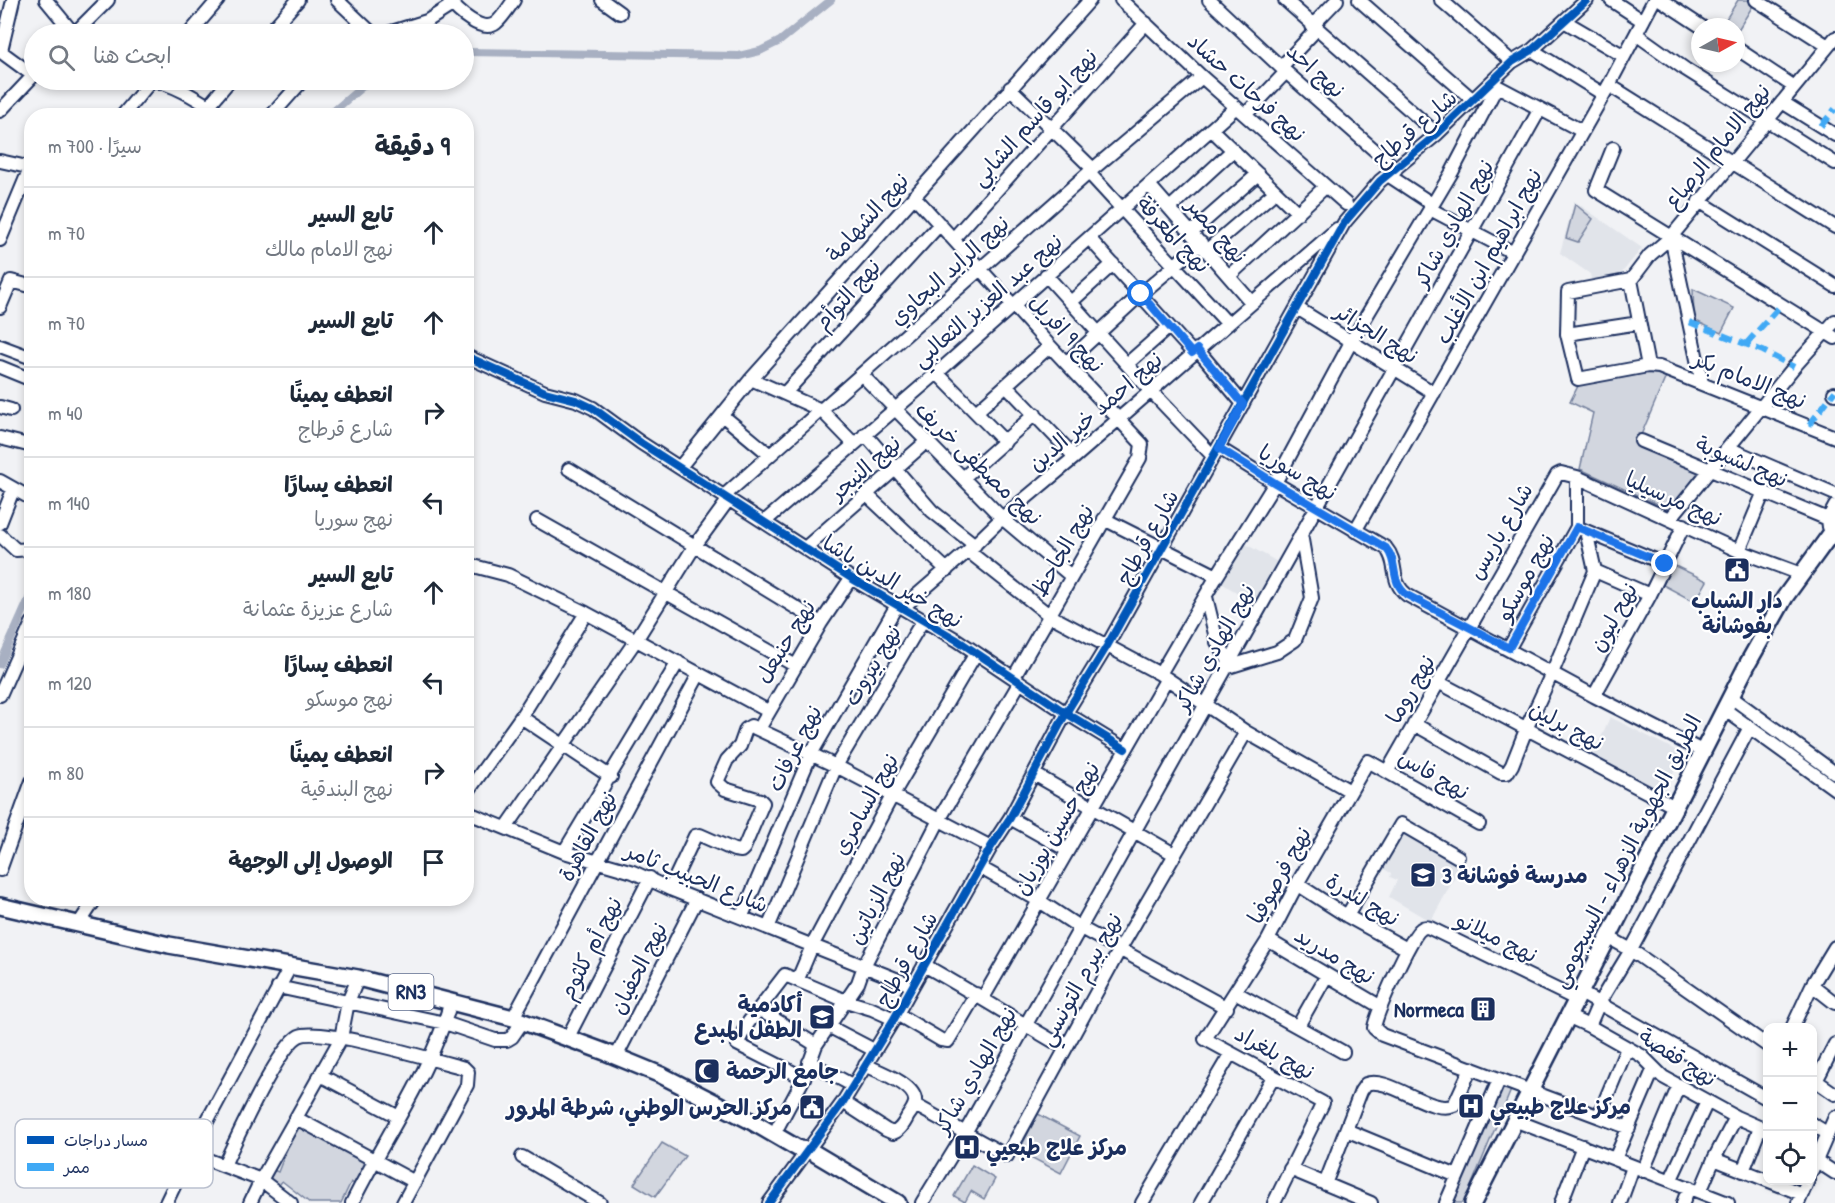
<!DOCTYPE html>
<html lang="ar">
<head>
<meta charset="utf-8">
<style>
  body { margin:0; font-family:"Patrick Hand","Playpen Sans Arabic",sans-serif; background:#f2f2f3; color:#1f2937; direction:rtl }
  .controls { position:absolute; right:18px; bottom:18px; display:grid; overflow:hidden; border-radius:12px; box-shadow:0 3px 9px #0003 }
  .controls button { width:54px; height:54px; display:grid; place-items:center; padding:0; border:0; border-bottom:2px solid #e0e1e3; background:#fff; color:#1f2937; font:30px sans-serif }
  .compass { position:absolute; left:1691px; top:18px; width:54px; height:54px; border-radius:50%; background:#fff; box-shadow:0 3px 9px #0003; rotate:82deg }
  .stop { position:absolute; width:18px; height:18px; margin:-14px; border:4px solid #1a73e8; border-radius:50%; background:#fff }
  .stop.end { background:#1a73e8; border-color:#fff; box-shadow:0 2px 6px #0008 }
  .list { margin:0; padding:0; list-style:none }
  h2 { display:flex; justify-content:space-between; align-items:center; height:78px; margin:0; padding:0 24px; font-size:26px }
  h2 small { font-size:20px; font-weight:400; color:#747a83 }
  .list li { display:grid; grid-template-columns:39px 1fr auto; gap:18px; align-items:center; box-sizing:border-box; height:90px; padding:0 24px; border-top:2px solid #e0e1e3 }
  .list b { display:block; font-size:22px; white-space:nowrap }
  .list p { margin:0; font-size:20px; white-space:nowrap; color:#747a83 }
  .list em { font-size:20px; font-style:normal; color:#747a83 }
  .icon { flex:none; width:33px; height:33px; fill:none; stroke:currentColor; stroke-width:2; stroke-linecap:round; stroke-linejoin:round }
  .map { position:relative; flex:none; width:1835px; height:1203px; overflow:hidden; direction:ltr }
  .search { position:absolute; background:#fff; box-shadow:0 3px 9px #0003; left:24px; top:24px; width:450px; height:66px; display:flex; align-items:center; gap:15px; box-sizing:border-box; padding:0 21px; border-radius:33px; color:#747a83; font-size:22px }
  .panel { position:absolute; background:#fff; box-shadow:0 3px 9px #0003; left:24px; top:108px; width:450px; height:798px; border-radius:24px; direction:rtl }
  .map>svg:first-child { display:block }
</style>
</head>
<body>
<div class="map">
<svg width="1835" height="1203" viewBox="0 0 1835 1203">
  <rect width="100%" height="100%" fill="#f1f2f5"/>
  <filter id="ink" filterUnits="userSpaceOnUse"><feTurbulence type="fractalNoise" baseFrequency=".0167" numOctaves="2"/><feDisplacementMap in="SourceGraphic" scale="12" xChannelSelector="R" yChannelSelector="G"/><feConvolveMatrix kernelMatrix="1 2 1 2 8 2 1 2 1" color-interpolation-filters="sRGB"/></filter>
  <g filter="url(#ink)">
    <!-- built -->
    <path fill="#e1e4ea" d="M1574,201L1642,248L1616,280L1592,283L1590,274L1560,253Z
      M1242,542L1281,564L1256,604L1218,581Z
      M1610,717L1683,754L1664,792L1593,756Z
      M1400,832L1461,866L1432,919L1428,920L1389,897L1397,880L1390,877L1391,873L1382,868Z"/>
    <!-- green -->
    <path fill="#d2d6df" stroke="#76829e" stroke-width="1.5" d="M1738,0H1748L1754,4L1736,33V27H1721Z
      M1575,204L1593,219L1578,242L1566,238Z
      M1693,289L1734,308L1721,333L1694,320Z
      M1648,369L1668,372L1638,442L1700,470L1670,510L1580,469L1593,413L1570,402L1580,382Z
      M1673,565L1707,581L1695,602L1663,585Z
      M1501,1088L1511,1090L1464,1203H1453Z
      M1038,1114L1080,1136L1061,1173L1019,1151Z
      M296,1123L369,1162L356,1185L351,1182L341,1203H310L282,1181L278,1187L267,1179L271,1169L278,1172L287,1149L283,1147Z
      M662,1143L685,1156L655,1197L634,1184Z
      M972,1165L995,1179L984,1199L971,1191L965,1202L954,1196Z"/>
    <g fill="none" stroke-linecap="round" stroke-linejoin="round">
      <!-- canal -->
      <path stroke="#a8b0c2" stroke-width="8" d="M464,52L739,56L760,51L780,41L831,0
        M328,116L370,80
        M0,664L32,592"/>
      <defs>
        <path id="minor" d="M46,0L74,34
          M337,0L373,34
          M449,0C457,11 482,34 496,23C503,17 509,7 514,0
          M602,0L620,13
          M1121,0L1202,77L1346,204
          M1209,0L1286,72L1396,169
          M1285,0L1437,134
          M1359,0L1473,100
          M1441,0L1512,62
          M1611,0L1643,21
          M1661,0L1702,27
          M1756,0L1828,46
          M1564,21L1624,56
          M1312,26L1337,0
          M74,34L108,0
          M189,34L218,0
          M268,34L298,0
          M349,34L361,23
          M385,34L427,21L452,5
          M1636,34L1685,69L1835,163
          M1736,48L1793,86
          M1532,50L1603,94
          M0,51L34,76
          M1,51L13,0
          M1281,67L1316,30
          M151,80C178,85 200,101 224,116
          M1493,81L1497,86L1582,131
          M1609,85L1835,227
          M1010,88L1093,169
          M1782,102L1835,135
          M0,111L34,75
          M1245,115L1286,72
          M122,116L152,80
          M200,116L230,80
          M271,116L303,80
          M1211,129L1298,213
          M1613,148L1596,190L1835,338
          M0,161L32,168
          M1089,173L1228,324
          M1388,175L1432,204
          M1150,186L1252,303
          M914,196L1050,346L1142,444L1140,458L1014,677
          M1699,201L1835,286
          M1170,208L1232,151
          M1430,209L1514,253
          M1192,232L1258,174
          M1671,237L1702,383
          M1089,238L1193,353
          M953,239L1146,23
          M0,240L30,168
          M1206,251L1275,192
          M1046,275L1150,390L1213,456
          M1229,276L1325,187
          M1631,280L1568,292L1567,334L1578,379L1648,366L1659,367L1835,437
          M1631,280L1650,255L1671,237L1835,38
          M1631,280L1648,366
          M1071,302L1113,264
          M0,307L11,281L30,286L32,283
          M1297,308L1434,393
          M1567,334L1639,323
          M0,346L32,358
          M1197,349L1243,404
          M466,356L545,392L576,400L593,408L641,443L851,578L957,640L1066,713L1125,749
          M1066,363L1141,294L1201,243
          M1127,364L1169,327
          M0,367L32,380
          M937,373L1005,442
          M862,375L1002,518L1071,576
          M751,379L821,410L854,444
          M1006,385L1075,457
          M785,393L940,224
          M1834,393L1835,394
          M0,407L11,410
          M976,412L1050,346
          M722,415L770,455
          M865,434L932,511L975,545
          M0,438L32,446
          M1641,441L1828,519
          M1219,448L1275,483L1386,548C1399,563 1389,581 1407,595L1594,696L1702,751
          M1728,448L1835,494
          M680,467L751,379L1090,0
          M569,469L821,623
          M963,478L1035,414
          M0,481L32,499
          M866,494L947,570
          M725,495L1093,169L1202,77
          M1104,519L1217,576
          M1670,519L1794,367L1835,321
          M537,520L796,666
          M764,522L937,373L1236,107
          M0,523L13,490
          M1577,527V477L1739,551L1801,574
          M1829,527L1828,519L1835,506
          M1581,529L1665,564
          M1355,531L1609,85L1654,0
          M0,535L16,550L32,549
          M805,548L926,442
          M968,551L1049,615L1160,674L1246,732L1350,791
          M1739,551L1763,494
          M466,564L508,575L586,613L768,711
          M1595,571L1650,595
          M1206,597L1217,642L1229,661
          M902,608L968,551L1002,518L1075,457L1337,229
          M1509,648L1577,527
          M1225,668L1277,652L1295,640L1312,598L1301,534
          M1160,674L1217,576L1275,483L1351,342L1452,172L1497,86
          M1438,682L1675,807
          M0,695L32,623
          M1594,696L1650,595L1684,525
          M1731,697L1835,773
          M1724,709L1835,789
          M521,717L611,777
          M1414,724L1501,773H1507L1512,765L1527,727L1552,673L1595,571L1586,531
          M759,729L821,623L851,578
          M1387,772L1557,475L1561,473L1577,477
          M1034,774L1174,854
          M466,794L521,717L586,613
          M466,812L564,852L633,872L670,889L911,985
          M1010,818L1067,850
          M506,828L636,640L694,547L729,499
          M564,852L678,662
          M979,867L1038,900L1079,927L1227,1008
          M0,870L32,781
          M1297,884L1347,916L1407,949
          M670,889L695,836L700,835L734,850L741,851L744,848L763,803L760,800L725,789L717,782L727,760L740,746L746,729L751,726L836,766L991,847
          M742,916L811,754L897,605
          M1347,916L1401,824L1458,857
          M78,925L96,898
          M768,928L836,766L923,620
          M1608,937L1631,950L1768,1046
          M1268,940L1381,1007
          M924,965C972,992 1018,1021 1065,1048
          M798,979L812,946L892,796L976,653
          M1812,985L1835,1003
          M278,987L445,1023L495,1040H507L512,1037L523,1021
          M1235,992L1343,1052
          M1579,992L1768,1099
          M983,998L1166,680
          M1576,999L1430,928C1426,927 1425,926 1421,929C1411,935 1376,1014 1374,1028L1382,1035L1629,1128
          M760,1010L816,1045
          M897,1014L941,1040L948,1041L976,994
          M1567,1016L1589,1026L1642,1056L1663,1077L1736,1117L1768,1131
          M513,1018L699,674
          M828,1026L874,1050
          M1298,1026L1327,975
          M1589,1026L1599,1003L1631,950L1750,727
          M1792,1028L1812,985L1835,947
          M568,1037L650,878
          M616,1057L697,899
          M809,1062L852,1085
          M320,1075L399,1117
          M804,1078L737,1044L748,1023L785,975L846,1001L872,1009L894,1019
          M1812,1078L1835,1094
          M1816,1081L1835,1044
          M843,1102L886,1130L893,1133C901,1130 904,1123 908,1116C911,1112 914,1107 915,1103C918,1085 878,1071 865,1065
          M915,1105L1007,1156L1120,949L1246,732
          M1599,1115L1627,1048
          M296,1118L415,1182
          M1514,1120L1728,1203
          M1812,1124L1827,1133
          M1346,1130L1457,1176
          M774,1134L804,1078L816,1045L858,983L864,966L939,820L1020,682
          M190,1153L261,1180L291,1203
          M522,1157L600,1203
          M1812,1158L1835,1173
          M1615,1159L1654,1068
          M1714,1159L1802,1194
          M224,1165C236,1140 278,1047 299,1036C319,1026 438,1061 464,1068L468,1072L467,1085L403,1203
          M1290,1169L1371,1203
          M1812,1170L1835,1117
          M1643,1171L1679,1085
          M1743,1171L1760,1128
          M1671,1179L1707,1102
          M1325,1184L1361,1091L1366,1084C1388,1075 1432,1116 1454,1105L1471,1068
          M1700,1192L1714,1159L1736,1117
          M166,1203L190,1153L290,967
          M250,1203L261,1180L341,1038L348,1002L358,978
          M352,1203C385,1136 431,1073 451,1001
          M769,1203L843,1102L894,1019L991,847L1010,818L1066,713L1107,646L1344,223L1380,181L1437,134L1512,62L1532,50L1587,0
          M922,1203L965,1133L1540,109
          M1142,1203L1231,1053
          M1201,1203L1273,1077
          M1274,1203L1323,1103L1205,1039L1268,940L1297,884L1368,761L1479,824
          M1446,1203L1499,1080
          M1561,1203L1583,1146
          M1620,1203L1633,1167
          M1683,1203L1689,1187
          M1798,1203L1808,1180"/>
        <path id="major" d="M0,906L169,945L358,978L513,1018L605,1052L661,1075L749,1120L799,1149L809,1150L898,1203
          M1473,1203L1748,663L1785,597L1835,528"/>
      </defs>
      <!-- minor casing -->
      <use href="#minor" stroke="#1b2f5e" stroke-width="16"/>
      <!-- major casing -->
      <use href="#major" stroke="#1b2f5e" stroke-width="20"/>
      <!-- minor -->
      <use href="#minor" stroke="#fff" stroke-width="12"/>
      <!-- major -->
      <use href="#major" stroke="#fff" stroke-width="15"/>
      <!-- quiet -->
      <path stroke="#3fa9f5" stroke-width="6" stroke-dasharray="12 6" stroke-linecap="butt" d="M1821,126L1835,109
        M1689,322L1763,351L1794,367
        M1746,344L1781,305
        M1809,425L1835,391"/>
      <defs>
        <path id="cycleway" d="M466,356L545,392L576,400L593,408L641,443L851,578L957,640L1066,713L1125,749
          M769,1203L843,1102L894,1019L991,847L1010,818L1066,713L1107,646L1344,223L1380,181L1437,134L1512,62L1532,50L1587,0"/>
      </defs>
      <!-- cycleway casing -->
      <use href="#cycleway" stroke="#fff" stroke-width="11"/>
      <!-- cycleway -->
      <use href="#cycleway" stroke="#0057b8" stroke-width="8"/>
    </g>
  </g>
  <g fill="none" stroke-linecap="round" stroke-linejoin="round" filter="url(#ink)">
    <!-- route -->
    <path stroke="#1a73e8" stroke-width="8" d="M1141,294L1192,353L1197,349L1243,404L1219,448L1275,483L1386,548C1399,563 1389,581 1407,595L1509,648L1577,527L1665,564"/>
  </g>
  <!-- icons -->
  <defs>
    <symbol id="civic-square" viewBox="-11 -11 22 22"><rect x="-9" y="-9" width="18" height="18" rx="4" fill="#1b2f5e" stroke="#fff"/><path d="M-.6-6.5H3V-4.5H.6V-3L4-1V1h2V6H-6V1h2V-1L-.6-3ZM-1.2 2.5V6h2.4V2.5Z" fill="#fff"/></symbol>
    <symbol id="school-square" viewBox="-11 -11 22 22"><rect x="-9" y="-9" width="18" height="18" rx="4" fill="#1b2f5e" stroke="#fff"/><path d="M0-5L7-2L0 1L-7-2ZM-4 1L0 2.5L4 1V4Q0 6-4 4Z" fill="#fff"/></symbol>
    <symbol id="building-square" viewBox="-11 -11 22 22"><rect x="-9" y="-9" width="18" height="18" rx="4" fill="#1b2f5e" stroke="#fff"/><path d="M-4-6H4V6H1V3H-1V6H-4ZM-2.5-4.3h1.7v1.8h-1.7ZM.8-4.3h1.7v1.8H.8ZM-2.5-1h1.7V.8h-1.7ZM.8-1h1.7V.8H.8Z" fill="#fff"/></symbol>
    <symbol id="mosque-square" viewBox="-11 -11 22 22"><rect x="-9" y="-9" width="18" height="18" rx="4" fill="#1b2f5e" stroke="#fff"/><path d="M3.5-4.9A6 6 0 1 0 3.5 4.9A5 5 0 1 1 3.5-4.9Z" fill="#fff"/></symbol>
    <symbol id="hospital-square" viewBox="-11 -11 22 22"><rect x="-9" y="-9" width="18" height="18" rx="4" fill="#1b2f5e" stroke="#fff"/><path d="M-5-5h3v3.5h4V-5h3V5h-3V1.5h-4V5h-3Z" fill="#fff"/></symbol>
  </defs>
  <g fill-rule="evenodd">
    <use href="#civic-square" x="1722" y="555" width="30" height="30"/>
    <use href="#school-square" x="1408" y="860" width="30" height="30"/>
    <use href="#building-square" x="1468" y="994" width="30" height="30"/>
    <use href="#school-square" x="807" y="1002" width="30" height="30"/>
    <use href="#mosque-square" x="692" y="1056" width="30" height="30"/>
    <use href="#hospital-square" x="1456" y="1091" width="30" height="30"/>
    <use href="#civic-square" x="797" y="1092" width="30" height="30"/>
    <use href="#hospital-square" x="952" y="1132" width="30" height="30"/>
  </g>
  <g text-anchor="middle" stroke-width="4.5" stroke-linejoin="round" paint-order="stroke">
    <!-- shield labels -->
    <rect fill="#fff" stroke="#5f6d8e" stroke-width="1.5" x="388.5" y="974" width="45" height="36" rx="4.5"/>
    <g font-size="21" font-weight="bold" fill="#1b2f5e">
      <text x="411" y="999">RN3</text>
    </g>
    <!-- street labels -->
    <g font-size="22" fill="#1b2f5e" stroke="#fff">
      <text transform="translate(1316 70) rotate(42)" y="8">نهج احد</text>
      <text transform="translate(1247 87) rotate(42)" y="8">نهج فرحات حشاد</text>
      <text transform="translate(1034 117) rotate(-48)" y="8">نهج ابو قاسم الشابي</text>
      <text transform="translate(1414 128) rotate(-41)" y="8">شارع قرطاج</text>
      <text transform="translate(1717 146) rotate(-51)" y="8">نهج الامام الرصاع</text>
      <text transform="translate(867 217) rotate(-48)" y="8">نهج الشهامة</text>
      <text transform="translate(1453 223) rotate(-61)" y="8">نهج الهادي شاكر</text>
      <text transform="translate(1217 230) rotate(49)" y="8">نهج مصر</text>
      <text transform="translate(1174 234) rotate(47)" y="8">نهج المعرفة</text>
      <text transform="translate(1488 256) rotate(-61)" y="8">نهج ابراهيم ابن الأغلب</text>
      <text transform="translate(949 270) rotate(-42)" y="8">نهج الرايد البجاوي</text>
      <text transform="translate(847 294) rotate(-48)" y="8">نهج التوأم</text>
      <text transform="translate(987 300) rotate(-41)" y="8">نهج عبد العزيز الثعالبي</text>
      <text transform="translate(1067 333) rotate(47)" y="8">نهج 9 افريل</text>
      <text transform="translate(1377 333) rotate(32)" y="8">نهج الجزائر</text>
      <text transform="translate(1750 379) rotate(22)" y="8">نهج الامام بكر</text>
      <text transform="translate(1095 411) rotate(-41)" y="8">نهج احمد خير الدين</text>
      <text transform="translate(1742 461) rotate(23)" y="8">نهج لشبوبة</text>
      <text transform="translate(979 463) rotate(44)" y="8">نهج مصطفى خريف</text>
      <text transform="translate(865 467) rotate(-41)" y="8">نهج النيجر</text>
      <text transform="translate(1298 472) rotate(31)" y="8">نهج سوريا</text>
      <text transform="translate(1674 498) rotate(24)" y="8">نهج مرسيليا</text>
      <text transform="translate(1500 531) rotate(-60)" y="8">شارع باريس</text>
      <text transform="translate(1147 537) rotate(-61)" y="8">شارع قرطاج</text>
      <text transform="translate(1062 550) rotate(-60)" y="8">نهج الجاحظ</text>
      <text transform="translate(1525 577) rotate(-61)" y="8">نهج موسكو</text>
      <text transform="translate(893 581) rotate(31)" y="8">نهج خير الدين باشا</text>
      <text transform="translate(1613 617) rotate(-61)" y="8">نهح ليون</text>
      <text transform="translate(785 641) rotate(-58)" y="8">نهج حنبعل</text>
      <text transform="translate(1214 647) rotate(-61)" y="8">نهج الهادي شاكر</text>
      <text transform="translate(872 665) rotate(-59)" y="8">نهج بيروت</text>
      <text transform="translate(1410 689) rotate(-60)" y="8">نهج روما</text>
      <text transform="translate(1567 725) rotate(28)" y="8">نهج برلين</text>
      <text transform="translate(794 748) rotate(-63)" y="8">نهج عرفات</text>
      <text transform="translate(1434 774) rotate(30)" y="8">نهج فاس</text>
      <text transform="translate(865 804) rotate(-61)" y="8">نهج السامري</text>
      <text transform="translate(1056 828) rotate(-60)" y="8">نهج حسين بوزيان</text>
      <text transform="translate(587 836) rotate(-62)" y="8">نهج القاهرة</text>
      <text transform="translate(1626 851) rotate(-63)" y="8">الطريق الجهوية الزهراء - السيجومي</text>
      <text transform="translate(1279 875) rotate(-61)" y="8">نهج فرصوفيا</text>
      <text transform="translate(697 877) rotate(22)" y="8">شارع الحبيب ثامر</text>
      <text transform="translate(876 898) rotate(-63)" y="8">نهج الزياتين</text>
      <text transform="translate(1363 899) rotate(31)" y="8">نهج لندرة</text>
      <text transform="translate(1497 937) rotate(26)" y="8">نهج ميلانو</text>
      <text transform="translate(590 948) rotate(-63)" y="8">نهج أم كلثوم</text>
      <text transform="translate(1335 955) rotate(31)" y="8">نهج مدريد</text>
      <text transform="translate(906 959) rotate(-61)" y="8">شارع قرطاج</text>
      <text transform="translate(638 968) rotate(-63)" y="8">نهج الحفيان</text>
      <text transform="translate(1080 979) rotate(-61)" y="8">نهج بيرم التونسي</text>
      <text transform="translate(1275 1052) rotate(29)" y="8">نهج بلغراد</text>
      <text transform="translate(1678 1057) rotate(33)" y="8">نهج قفصة</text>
      <text transform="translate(975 1070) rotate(-60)" y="8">نهج الهادي شاكر</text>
    </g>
    <!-- poi labels -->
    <g font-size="22" font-weight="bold" fill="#1b2f5e" stroke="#fff" text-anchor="start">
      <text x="1737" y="608" text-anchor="middle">دار الشباب<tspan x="1737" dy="25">بفوشانة</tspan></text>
      <text x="1442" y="883">مدرسة فوشانة 3</text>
      <text x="802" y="1012" text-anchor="end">أكادمية<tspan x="802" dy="25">الطفل المبدع</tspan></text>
      <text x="1464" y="1017" text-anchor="end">Normeca</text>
      <text x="726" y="1079">جامع الرحمة</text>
      <text x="1490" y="1114">مركز علاج طبيعي</text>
      <text x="792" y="1115" text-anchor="end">مركز الحرس الوطني، شرطة المرور</text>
      <text x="986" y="1155">مركز علاج طبعيي</text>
    </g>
  </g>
  <!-- legend -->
  <rect x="15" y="1119" width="198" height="69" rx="9" fill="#fff" stroke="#bbc1cf" stroke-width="1.5"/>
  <rect x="27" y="1136" width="27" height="8" fill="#0057b8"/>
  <rect x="27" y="1163" width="27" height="8" fill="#3fa9f5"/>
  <g font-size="16" fill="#1b2f5e">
    <text x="64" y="1146">مسار دراجات</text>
    <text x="64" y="1173">ممر</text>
  </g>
</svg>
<div class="controls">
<button>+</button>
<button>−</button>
<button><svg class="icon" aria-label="locate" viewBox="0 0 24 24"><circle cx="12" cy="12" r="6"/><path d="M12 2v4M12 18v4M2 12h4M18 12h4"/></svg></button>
</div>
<svg class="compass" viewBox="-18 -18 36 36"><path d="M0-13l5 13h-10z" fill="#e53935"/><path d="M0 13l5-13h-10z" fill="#747a83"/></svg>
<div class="stop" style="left:1141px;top:294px"></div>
<div class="stop end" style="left:1665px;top:564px"></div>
<div class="search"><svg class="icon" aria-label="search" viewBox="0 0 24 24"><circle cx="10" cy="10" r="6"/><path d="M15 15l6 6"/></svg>ابحث هنا</div>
<section class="panel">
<h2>9 دقيقة<small>سيرًا · 700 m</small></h2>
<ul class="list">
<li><svg class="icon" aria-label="ahead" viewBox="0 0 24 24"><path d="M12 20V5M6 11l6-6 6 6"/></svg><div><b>تابع السير</b><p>نهج الامام مالك</p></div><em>70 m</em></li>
<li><svg class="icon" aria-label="ahead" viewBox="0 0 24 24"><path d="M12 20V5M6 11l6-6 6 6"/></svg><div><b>تابع السير</b></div><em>70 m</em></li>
<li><svg class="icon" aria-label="right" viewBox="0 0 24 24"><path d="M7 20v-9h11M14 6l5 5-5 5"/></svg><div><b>انعطف يمينًا</b><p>شارع قرطاج</p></div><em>40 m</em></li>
<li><svg class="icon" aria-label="left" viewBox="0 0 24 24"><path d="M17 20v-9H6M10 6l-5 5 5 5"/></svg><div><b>انعطف يسارًا</b><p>نهج سوريا</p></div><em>140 m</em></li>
<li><svg class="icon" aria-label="ahead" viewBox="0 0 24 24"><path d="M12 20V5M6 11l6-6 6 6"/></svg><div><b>تابع السير</b><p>شارع عزيزة عثمانة</p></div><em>180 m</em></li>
<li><svg class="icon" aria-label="left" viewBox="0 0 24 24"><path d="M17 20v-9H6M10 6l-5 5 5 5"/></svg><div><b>انعطف يسارًا</b><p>نهج موسكو</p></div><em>120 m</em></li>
<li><svg class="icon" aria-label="right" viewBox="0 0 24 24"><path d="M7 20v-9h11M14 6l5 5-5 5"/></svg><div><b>انعطف يمينًا</b><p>نهج البندقية</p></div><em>80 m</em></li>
<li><svg class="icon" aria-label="arrive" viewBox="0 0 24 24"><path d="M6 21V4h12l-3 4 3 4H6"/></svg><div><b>الوصول إلى الوجهة</b></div></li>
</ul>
</section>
</div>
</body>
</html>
